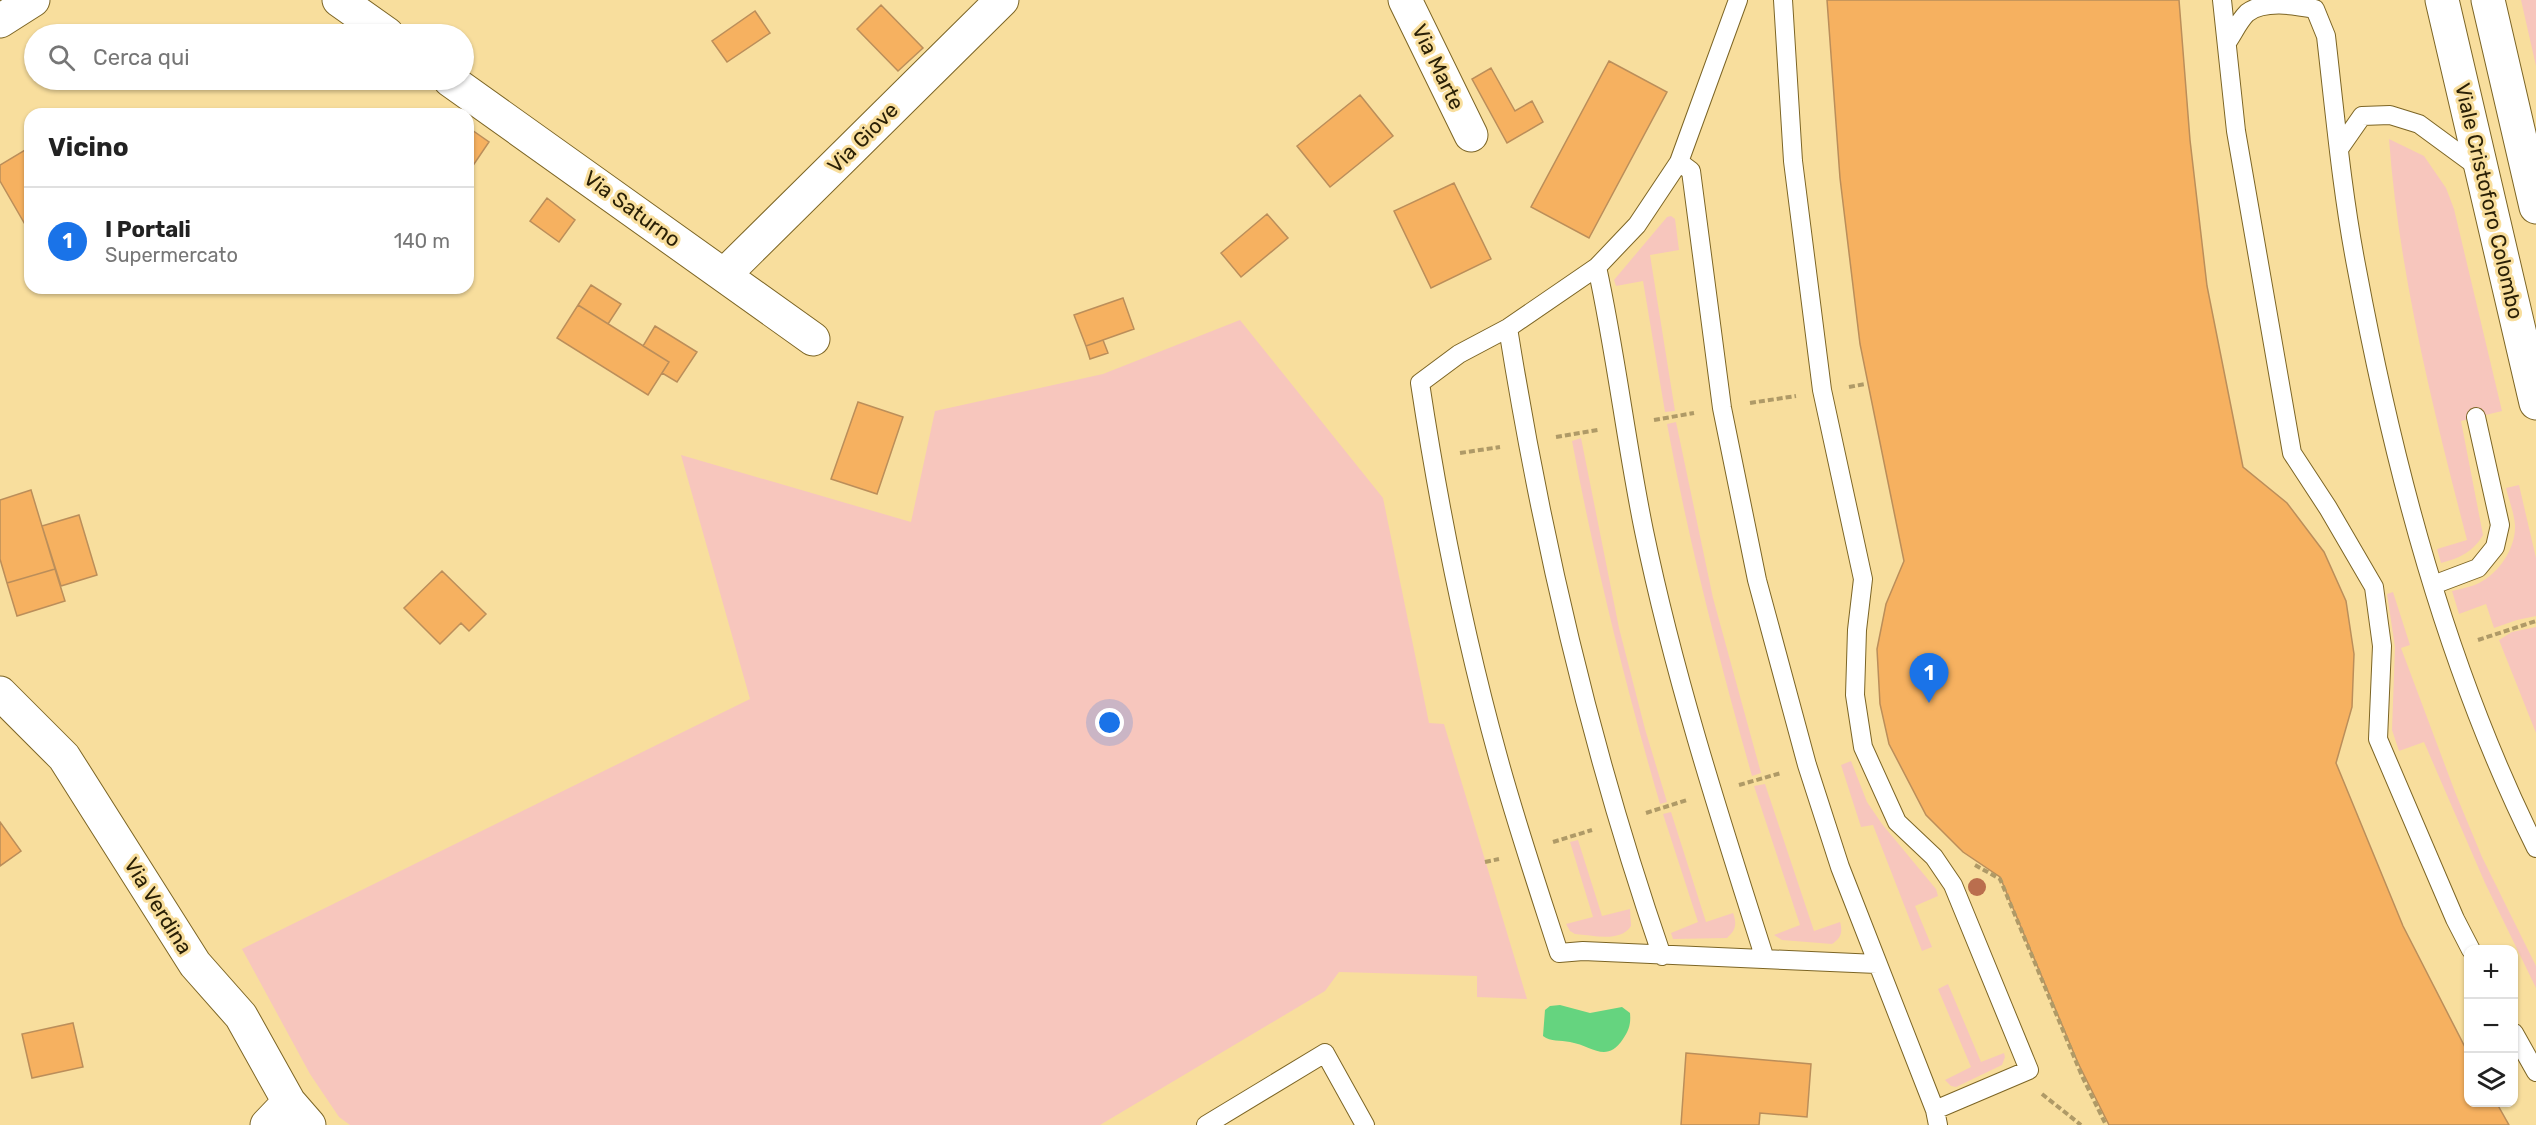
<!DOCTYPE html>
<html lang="it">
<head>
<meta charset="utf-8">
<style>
  body { margin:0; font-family:Rubik,sans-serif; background:#f6f6f6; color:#222 }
  .controls { position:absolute; right:18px; bottom:18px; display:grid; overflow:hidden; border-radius:12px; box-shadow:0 2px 4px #0004 }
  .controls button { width:54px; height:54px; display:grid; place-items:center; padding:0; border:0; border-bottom:2px solid #e0e0e0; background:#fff; color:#222; font:30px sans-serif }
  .you { position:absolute; left:1110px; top:723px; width:21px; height:21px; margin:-15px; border:4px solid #fff; border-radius:50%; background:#1a73e8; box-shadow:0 0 0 9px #1a73e833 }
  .badge { display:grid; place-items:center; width:39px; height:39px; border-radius:50%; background:#1a73e8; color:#fff; font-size:20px; font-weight:700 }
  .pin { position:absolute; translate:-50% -50px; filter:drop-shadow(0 2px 3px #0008) }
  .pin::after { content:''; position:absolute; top:32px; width:21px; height:18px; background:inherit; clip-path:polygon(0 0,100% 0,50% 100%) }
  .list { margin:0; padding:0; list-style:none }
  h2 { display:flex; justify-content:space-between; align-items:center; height:78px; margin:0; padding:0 24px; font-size:26px }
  h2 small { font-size:20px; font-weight:400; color:#767676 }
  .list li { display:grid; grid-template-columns:39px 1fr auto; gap:18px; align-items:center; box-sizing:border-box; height:108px; padding:0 24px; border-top:2px solid #e0e0e0 }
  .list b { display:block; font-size:22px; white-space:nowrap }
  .list p { margin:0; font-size:20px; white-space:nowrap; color:#767676 }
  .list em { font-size:20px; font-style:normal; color:#767676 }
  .icon { flex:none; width:33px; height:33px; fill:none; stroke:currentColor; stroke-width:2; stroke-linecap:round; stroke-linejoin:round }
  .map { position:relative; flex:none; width:2536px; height:1125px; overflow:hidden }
  .search { position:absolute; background:#fff; box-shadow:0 2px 4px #0004; left:24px; top:24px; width:450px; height:66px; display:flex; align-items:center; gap:15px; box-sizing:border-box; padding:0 21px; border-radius:33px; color:#767676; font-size:22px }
  .panel { position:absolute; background:#fff; box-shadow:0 2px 4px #0004; left:24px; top:108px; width:450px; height:186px; border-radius:18px }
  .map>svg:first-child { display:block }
</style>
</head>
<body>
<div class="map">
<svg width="2536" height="1125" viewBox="0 0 2536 1125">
  <rect width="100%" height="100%" fill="#f8de9d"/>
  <!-- green -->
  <path fill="#f7c6bd" d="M2521,0H2536V66Z
    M2389,139L2424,156L2446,188L2454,209L2502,411L2461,421L2483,535C2473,552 2460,558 2441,563L2437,549L2467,540C2433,409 2399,274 2389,139Z
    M1671,216L1675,219L1679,250L1650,255L1675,411L1665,412L1643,281L1616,286L1614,280L1667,217Z
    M1240,320L1383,498L1429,723L1444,724L1527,999L1477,997V976L1339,972L1325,991L1100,1125H350L339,1117L310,1074L242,949L750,699L681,455L911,522L935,411L1103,374Z
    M1676,422L1713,598L1761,773L1752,776C1719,660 1689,543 1667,424Z
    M1581,438L1619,628L1645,729L1667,802L1660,804C1625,684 1595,563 1572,441Z
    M2519,485L2536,558V616L2517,620L2494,628L2486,604L2459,614L2452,591C2460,589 2471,587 2479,583C2499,573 2516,548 2515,525C2514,513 2509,500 2506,488Z
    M2393,592L2410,645L2401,648L2455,792L2482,857L2536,966V988L2485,883L2424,742L2399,751L2392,730L2395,647L2387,594Z
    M2536,627V733L2499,640L2512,632Z
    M1851,761L1867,802L1882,824L1936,889L1938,896L1915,906L1932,947L1922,951L1873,825L1861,827L1841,765Z
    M1765,784L1814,931L1840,922C1843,932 1841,938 1832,944L1782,940L1774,935L1800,925L1754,786Z
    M1671,812L1706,922L1733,913C1737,924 1736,930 1727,938L1673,939L1671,933L1698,922L1663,814Z
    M1578,840L1602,916L1630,909L1631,926C1620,943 1593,935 1575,934L1570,931L1566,924L1593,917L1570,842Z
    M1948,984L1981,1062L2004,1053L2005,1057L2002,1065L1956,1087L1951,1086L1945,1080L1971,1067L1938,989Z"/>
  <!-- water -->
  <path fill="#65d47f" d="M1560,1005L1590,1013L1622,1007L1630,1013C1631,1024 1629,1030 1623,1039C1606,1064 1593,1046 1570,1042C1560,1040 1551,1042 1543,1036L1545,1010L1550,1006Z"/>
  <!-- building -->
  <path fill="#f6b160" stroke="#bb8e5a" stroke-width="1.5" d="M1827,0H2179L2190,140L2207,286L2243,467L2287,503L2324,552L2346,601L2354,654L2352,707L2336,763L2403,926L2468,1053V1102H2496L2509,1125H2109L2078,1063L2000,877L1963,852L1926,815L1889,744L1880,704L1877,649L1886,604L1904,561L1860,344L1840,178Z
    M881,5L923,48L898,71L857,29Z
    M755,11L770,33L727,62L712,41Z
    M1609,61L1667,92L1589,238L1531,207Z
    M1491,68L1515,111L1532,101L1543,122L1507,143L1472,79Z
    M1360,95L1393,136L1330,187L1297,146Z
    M472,130L489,142L472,167L468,165V136Z
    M30,147V233L0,181V165Z
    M1454,183L1491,259L1431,288L1394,211Z
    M547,198L575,220L559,242L530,221Z
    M1267,214L1288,238L1241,277L1221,253Z
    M591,285L621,304L608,324L578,305Z
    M1123,298L1134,329L1086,346L1074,315Z
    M578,305L669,362L648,395L557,338Z
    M655,326L697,352L677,382L662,373L669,362L643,346Z
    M1103,340L1108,353L1090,359L1086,346Z
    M858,402L903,417L877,494L831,479Z
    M31,490L55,569L7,583L0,559V500Z
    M79,515L97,575L61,586L42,526Z
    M55,569L65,601L17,616L7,583Z
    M442,571L486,614L469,631L461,623L440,644L404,608Z
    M0,822L21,851L0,866Z
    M73,1023L83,1067L32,1078L22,1034Z
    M1686,1053L1811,1064L1807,1117L1760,1113L1759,1125H1681Z"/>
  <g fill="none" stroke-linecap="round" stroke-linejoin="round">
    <defs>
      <path id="lane" d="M1738,0L1679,162L1637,225L1597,267L1508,328L1459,354L1420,383C1439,508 1464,634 1498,757C1516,823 1538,888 1559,953L1583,951L1877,964
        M1783,0L1793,161L1822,390L1863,579L1857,630L1855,695L1863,747L1897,822L1934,857L1953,885L2029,1070L1935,1110
        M2222,0L2236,131L2292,453L2328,508L2374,587L2382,646L2378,739L2455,919L2471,950
        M2228,41C2234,32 2239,21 2247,13C2264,0 2294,5 2315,9L2326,36C2335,114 2342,193 2357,270C2394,468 2446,667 2536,848
        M2339,149L2362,116L2390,115L2419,124L2479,168
        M1679,162L1691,171L1722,408L1757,580L1807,765L1840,867L1935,1110L1938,1125
        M1597,267C1616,354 1626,443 1644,531C1674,676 1720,818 1765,959
        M1508,328C1542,541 1591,751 1662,956
        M2433,585L2478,568L2495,547L2500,525L2476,417
        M2514,1033L2536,1072
        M1206,1125L1325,1053L1365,1125"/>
      <path id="street" d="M339,0L387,34
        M1405,0L1471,135
        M0,21L33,0
        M450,80L813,339
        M724,275L1002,0
        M0,693L64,757L195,964L241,1016L289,1102L309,1125
        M267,1125L289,1102"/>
      <path id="secondary" d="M2442,0L2536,403
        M2488,0L2536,207"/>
    </defs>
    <!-- lane casing -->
    <use href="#lane" stroke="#7c6525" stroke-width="20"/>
    <!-- street casing -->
    <use href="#street" stroke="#7c6525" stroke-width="35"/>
    <!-- secondary casing -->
    <use href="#secondary" stroke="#7c6525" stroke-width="35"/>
    <!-- path -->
    <path stroke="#af9a67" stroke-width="4" stroke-dasharray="6 3" stroke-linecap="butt" d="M1849,387L1865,384
      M1750,403L1796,396
      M1654,420L1694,413
      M1556,437L1598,430
      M1460,453L1500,447
      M2478,640L2536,621
      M1739,785L1781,773
      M1646,813L1687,800
      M1553,842L1592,830
      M1485,862L1499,859
      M1975,865L2000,879L2082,1076L2106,1125
      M2042,1094L2081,1125"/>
    <!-- lane -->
    <use href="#lane" stroke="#fff" stroke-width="18"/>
    <!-- street -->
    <use href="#street" stroke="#fff" stroke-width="33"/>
    <!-- secondary -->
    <use href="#secondary" stroke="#fff" stroke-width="33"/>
  </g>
  <!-- trees -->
  <circle fill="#ba6e4e" cx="1977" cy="887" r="9"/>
  <g text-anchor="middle" stroke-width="6" stroke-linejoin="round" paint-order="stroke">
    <!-- street labels -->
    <g font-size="21" fill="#2a2006" stroke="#f8de9d">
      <text transform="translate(1438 67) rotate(64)" y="7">Via Marte</text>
      <text transform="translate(863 138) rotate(-45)" y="7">Via Giove</text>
      <text transform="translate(2489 201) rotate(77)" y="7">Viale Cristoforo Colombo</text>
      <text transform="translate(632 209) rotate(36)" y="7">Via Saturno</text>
      <text transform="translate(158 906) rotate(58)" y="7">Via Verdina</text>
    </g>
  </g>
</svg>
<div class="controls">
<button>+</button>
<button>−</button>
<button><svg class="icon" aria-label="layers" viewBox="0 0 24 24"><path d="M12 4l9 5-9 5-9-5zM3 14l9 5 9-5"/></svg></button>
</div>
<div class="you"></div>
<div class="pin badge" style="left:1929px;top:703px">1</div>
<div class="search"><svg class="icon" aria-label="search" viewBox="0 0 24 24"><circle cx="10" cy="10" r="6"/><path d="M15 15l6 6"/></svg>Cerca qui</div>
<section class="panel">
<h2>Vicino<small></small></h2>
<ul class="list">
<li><span class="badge">1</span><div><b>I Portali</b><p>Supermercato</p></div><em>140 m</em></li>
</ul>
</section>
</div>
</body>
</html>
